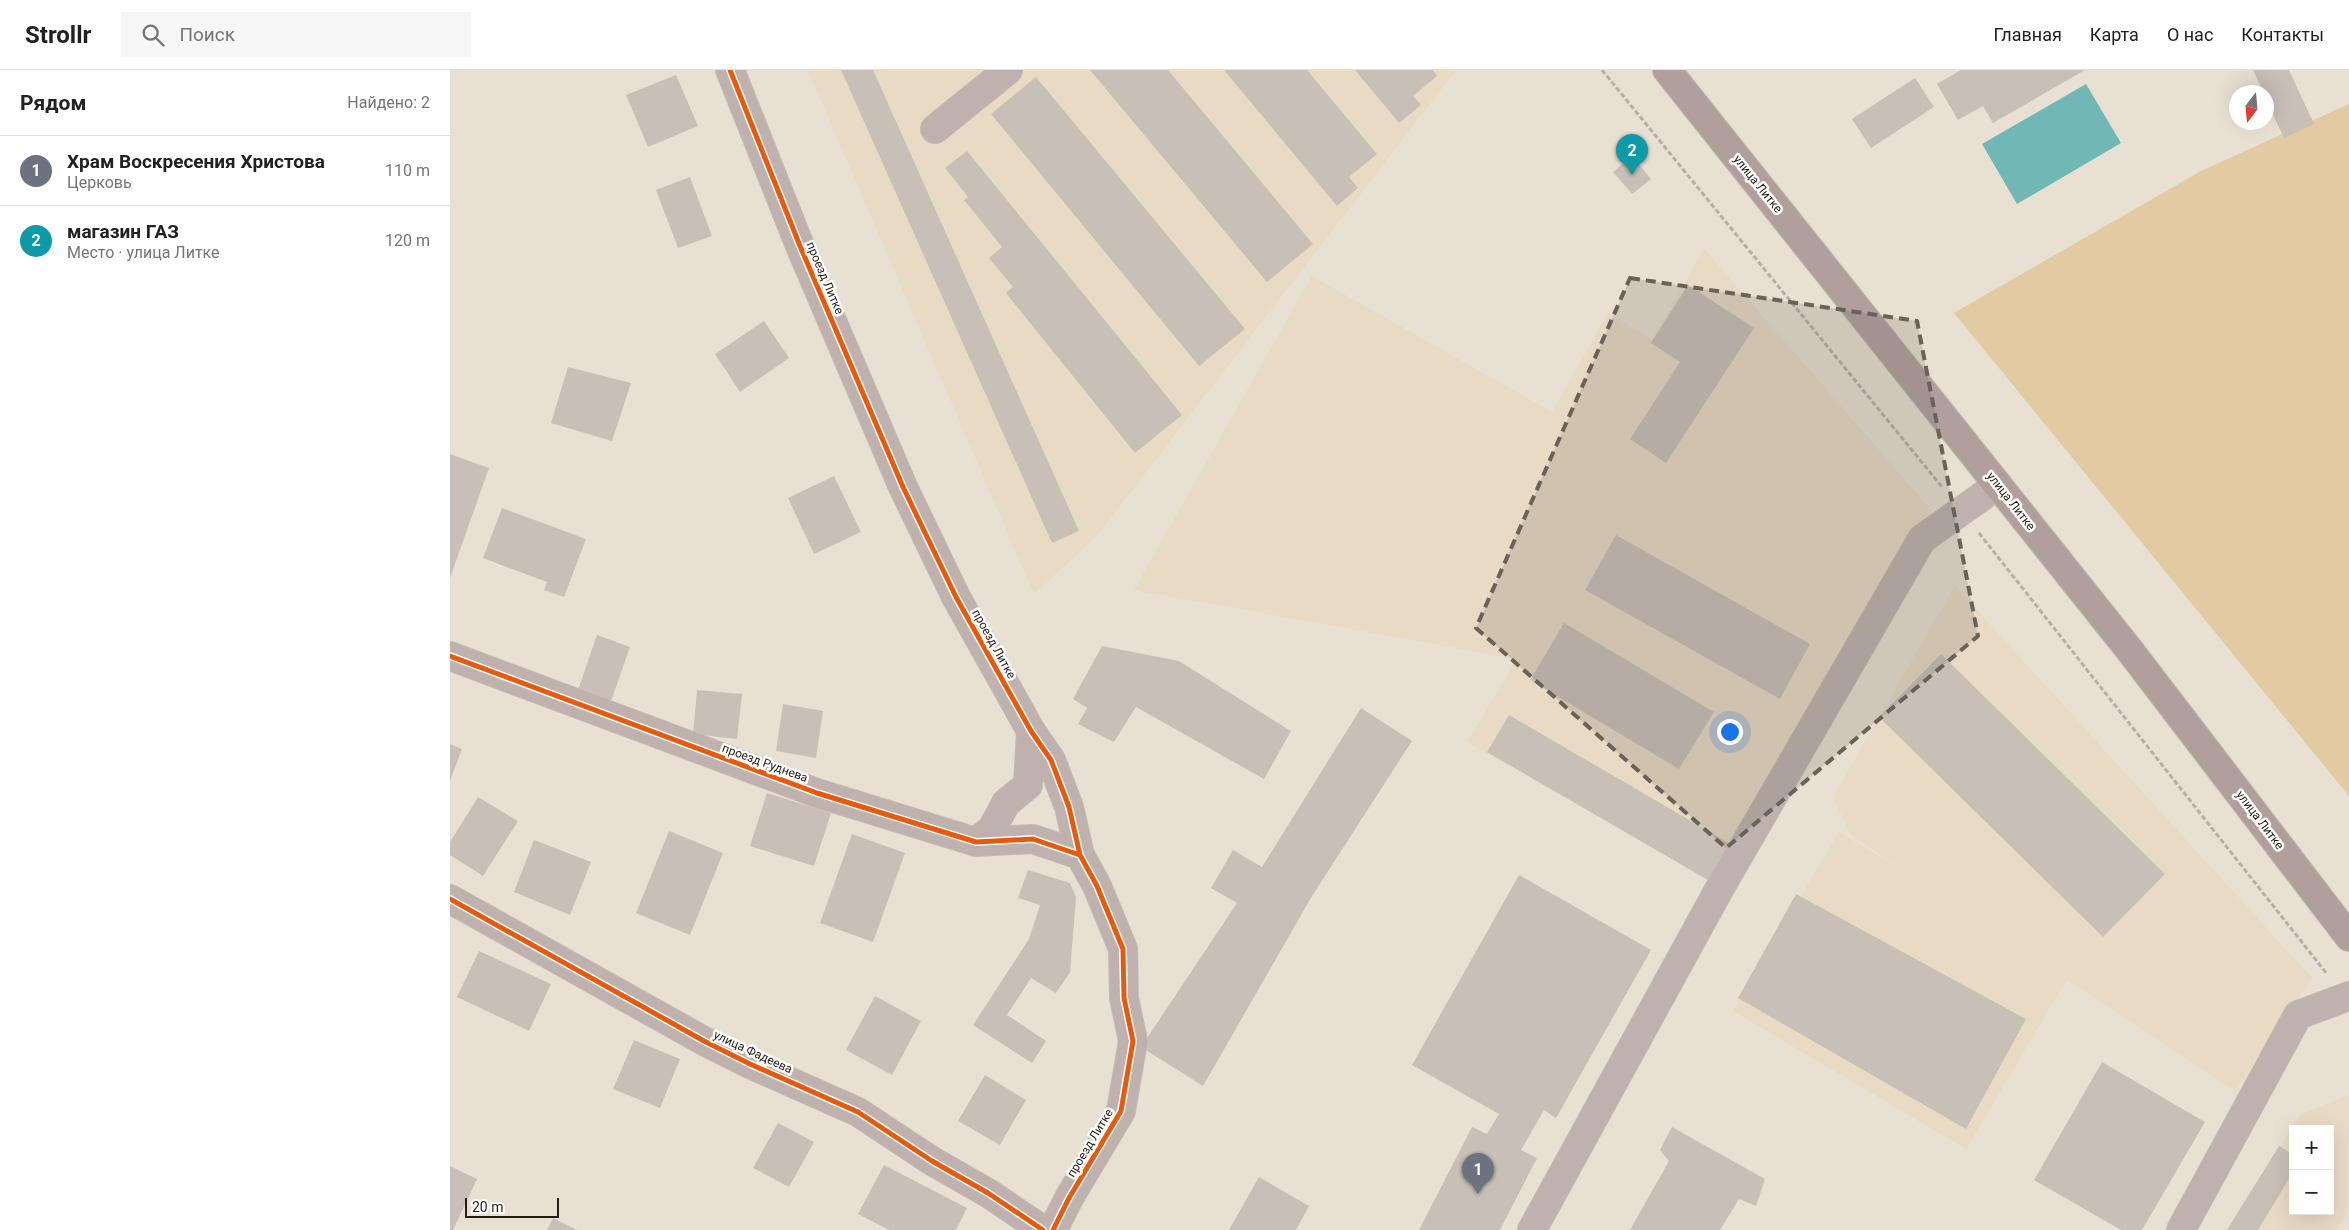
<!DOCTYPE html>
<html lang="ru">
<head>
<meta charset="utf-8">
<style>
  body { margin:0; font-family:Roboto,sans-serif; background:#f6f6f6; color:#202124 }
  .controls { position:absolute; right:15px; bottom:15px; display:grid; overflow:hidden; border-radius:0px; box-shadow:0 5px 20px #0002 }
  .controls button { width:45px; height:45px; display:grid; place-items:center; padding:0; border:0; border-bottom:1px solid #e0e0e0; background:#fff; color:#202124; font:25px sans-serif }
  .compass { position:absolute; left:1779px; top:15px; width:45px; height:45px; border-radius:50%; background:#fff; box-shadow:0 5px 20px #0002; rotate:196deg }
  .scale { position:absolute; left:15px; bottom:12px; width:94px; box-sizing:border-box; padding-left:5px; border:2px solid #231e15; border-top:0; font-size:14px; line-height:18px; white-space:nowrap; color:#231e15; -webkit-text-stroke:4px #fff; paint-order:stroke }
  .you { position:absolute; left:1279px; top:661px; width:18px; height:18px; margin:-12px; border:4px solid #fff; border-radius:50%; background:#1a73e8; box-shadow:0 0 0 8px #1a73e833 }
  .badge { display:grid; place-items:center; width:32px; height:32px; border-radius:50%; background:#ea580c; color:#fff; font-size:16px; font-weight:700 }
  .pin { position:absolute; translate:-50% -41px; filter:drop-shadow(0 1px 2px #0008) }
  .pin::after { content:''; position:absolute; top:26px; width:18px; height:15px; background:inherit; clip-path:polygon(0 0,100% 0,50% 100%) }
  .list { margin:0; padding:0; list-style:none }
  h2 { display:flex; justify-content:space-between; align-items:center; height:65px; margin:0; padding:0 20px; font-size:21px }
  h2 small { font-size:16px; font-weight:400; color:#757577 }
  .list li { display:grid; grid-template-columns:32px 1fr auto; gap:15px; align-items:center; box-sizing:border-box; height:70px; padding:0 20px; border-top:1px solid #e0e0e0 }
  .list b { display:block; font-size:19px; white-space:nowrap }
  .list p { margin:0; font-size:16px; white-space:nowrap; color:#757577 }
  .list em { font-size:16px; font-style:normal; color:#757577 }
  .icon { flex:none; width:28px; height:28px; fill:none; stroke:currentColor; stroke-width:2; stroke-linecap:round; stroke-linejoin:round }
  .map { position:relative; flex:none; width:1899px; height:1160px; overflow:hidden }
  header { display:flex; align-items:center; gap:30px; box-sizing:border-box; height:70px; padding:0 25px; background:#fff; border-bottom:1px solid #e0e0e0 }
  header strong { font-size:24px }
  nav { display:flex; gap:28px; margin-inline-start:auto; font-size:18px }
  .search { width:350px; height:45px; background:#f6f6f6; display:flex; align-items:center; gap:12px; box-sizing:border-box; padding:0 18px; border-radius:0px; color:#757577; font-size:19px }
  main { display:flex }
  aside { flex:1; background:#fff }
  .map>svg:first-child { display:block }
</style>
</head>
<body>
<header>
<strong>Strollr</strong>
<div class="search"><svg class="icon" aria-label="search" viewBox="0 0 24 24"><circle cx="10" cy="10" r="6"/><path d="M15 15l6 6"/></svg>Поиск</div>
<nav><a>Главная</a><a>Карта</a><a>О нас</a><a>Контакты</a></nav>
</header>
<main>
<aside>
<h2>Рядом<small>Найдено: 2</small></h2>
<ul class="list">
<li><span class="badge" style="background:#6b7280">1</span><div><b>Храм Воскресения Христова</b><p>Церковь</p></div><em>110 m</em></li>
<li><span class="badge" style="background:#0f9aa8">2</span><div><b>магазин ГАЗ</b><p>Место · улица Литке</p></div><em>120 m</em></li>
</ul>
</aside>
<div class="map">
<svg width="1899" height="1160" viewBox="0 0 1899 1160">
  <rect width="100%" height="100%" fill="#e8e0d3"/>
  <!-- built -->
  <path fill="#e9dac4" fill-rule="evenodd" d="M358,0H1006L647,466L584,524Z
    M1254,179L1482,441L1430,546L1271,816L1017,672L1067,589L684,520L862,206L1102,342L1158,243L1202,270Z
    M1505,516L1862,908L1785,1021L1617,909L1516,1079L1283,941L1389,762L1455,801L1400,764L1383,727Z
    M1899,1025V1140L1886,1160H1777L1851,1044ZM1843,1059H1880V1141H1843Z"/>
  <!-- green -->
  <path fill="#e2caa2" d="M1899,34V726L1504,243L1751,101Z"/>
  <!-- water -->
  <path fill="#71b7b6" d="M1636,14L1671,73L1567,134L1532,74Z"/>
  <!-- building -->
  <path fill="#c8c0b7" d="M391,0H423L629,461L602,473Z
    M640,0H718L863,174L817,212Z
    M774,0H857L927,84L899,107L908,118L887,136Z
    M905,0H983L987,6L963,26L971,35L949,53Z
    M1511,0H1635L1543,53L1533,36L1508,50L1487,14Z
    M1803,0H1839L1864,54L1834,68L1816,30V22H1813Z
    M226,5L248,56L198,77L176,25Z
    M586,7L795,259L749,296L541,44Z
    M1465,8L1484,37L1421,78L1402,49Z
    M517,81L732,345L685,383L556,223L563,217L539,188L552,177L514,130L518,127L495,98Z
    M1182,86L1201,109L1182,124L1163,102Z
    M240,107L262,166L228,178L206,120Z
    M1238,215L1304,258L1216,393L1180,369L1230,292L1201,273Z
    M314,251L339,288L290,322L265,284Z
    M118,297L181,313L162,371L101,353Z
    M0,384L39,398L0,508Z
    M384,406L411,462L364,484L338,428Z
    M52,438L136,469L114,527L94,520L97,512L33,488Z
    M1166,465L1360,574L1330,629L1135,520Z
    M1114,553L1264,642L1229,699L1080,610Z
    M147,565L180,577L161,631L128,620Z
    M652,576L729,591L841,661L814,709L686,637L664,672L628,654L637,638L623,629Z
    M1491,584L1715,804L1653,867L1429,647Z
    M247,620L292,624L287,669L243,664Z
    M333,634L373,641L366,688L326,681Z
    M911,638L962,671L862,826L753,1016L691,977L787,833L761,818L783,780L812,797Z
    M1059,645L1279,773L1258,810L1037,682Z
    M0,674L12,679L0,711Z
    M317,723L381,743L364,796L300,776Z
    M28,727L68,751L33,806L0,785V772Z
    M219,761L273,783L240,865L186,843Z
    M402,764L455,783L423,872L370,853Z
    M84,770L141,792L120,845L64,822Z
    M578,800L620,813L626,827L620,902L606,923L581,908L557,945L596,971L582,993L523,955L579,869L590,835L568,828Z
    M1069,805L1201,880L1106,1048L1094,1040L1071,1080L1087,1088L1050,1160H969L1022,1057L1037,1064L1049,1044L962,995Z
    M1346,824L1576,949L1516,1059L1288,928Z
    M29,881L101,914L79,961L7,927Z
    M425,926L471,951L442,1005L396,980Z
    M184,970L230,989L210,1038L163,1019Z
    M1652,992L1755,1052L1692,1160H1671L1584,1110Z
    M535,1005L576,1030L550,1075L508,1051Z
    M328,1053L364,1072L339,1117L303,1098Z
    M1222,1057L1315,1109L1306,1136L1289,1129L1270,1160H1180L1219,1091L1210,1080Z
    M1829,1076L1843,1084V1102L1808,1160H1777Z
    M434,1095L517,1138L506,1160H439L408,1144Z
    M0,1096L27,1109L3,1160H0Z
    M809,1107L859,1136L846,1160H779Z
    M103,1148L127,1160H97Z"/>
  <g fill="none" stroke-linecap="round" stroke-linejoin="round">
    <defs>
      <path id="minor" d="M280,0L350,176L453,417L506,527L581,661L601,690L619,737L630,785L647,816L673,879L674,928L683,971L671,1041L619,1128L603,1160
        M485,59L558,0
        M0,586L367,723L526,772L583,769L630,785
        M526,772L542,759L556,733L578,715L581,661
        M0,829L254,971L300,994L408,1042L482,1091L538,1123L593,1160
        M1082,1160L1271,816L1472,469L1548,415
        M1731,1160L1848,945L1899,926"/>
      <path id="major" d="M1217,0L1681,582L1899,867"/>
    </defs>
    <!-- minor casing -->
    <use href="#minor" stroke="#c3bcb2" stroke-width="30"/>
    <!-- major casing -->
    <use href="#major" stroke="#c3bcb2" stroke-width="30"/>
    <!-- path -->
    <path stroke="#b8aea8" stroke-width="3" stroke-dasharray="5 2.5" stroke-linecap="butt" d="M1152,0L1492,417
      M1529,463L1877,904"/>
    <!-- minor -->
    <use href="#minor" stroke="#bfb1ad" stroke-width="28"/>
    <!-- major -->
    <use href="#major" stroke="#b19f9b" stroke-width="28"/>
    <defs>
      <path id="cycleway" d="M280,0L350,176L453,417L506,527L581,661L601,690L619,737L630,785L647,816L673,879L674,928L683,971L671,1041L619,1128L603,1160
        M0,586L367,723L526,772L583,769L630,785
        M0,829L254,971L300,994L408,1042L482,1091L538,1123L593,1160"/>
    </defs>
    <!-- cycleway casing -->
    <use href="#cycleway" stroke="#fff" stroke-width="8"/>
    <!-- cycleway -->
    <use href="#cycleway" stroke="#e8590c" stroke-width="5"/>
  </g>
  <!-- marked area -->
  <path fill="#686258" fill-opacity="0.2" stroke="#686258" stroke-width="4" stroke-dasharray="10 6" stroke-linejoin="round" d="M1180,208L1467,251L1528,566L1276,778L1026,558Z"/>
  <g text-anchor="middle" stroke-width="5" stroke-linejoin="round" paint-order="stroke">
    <!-- street labels -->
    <g font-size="12" fill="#231e15" stroke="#fff">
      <text transform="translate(1308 114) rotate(51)" y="4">улица Литке</text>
      <text transform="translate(375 208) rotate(67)" y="4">проезд Литке</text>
      <text transform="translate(1561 431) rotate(52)" y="4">улица Литке</text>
      <text transform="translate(544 574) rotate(61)" y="4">проезд Литке</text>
      <text transform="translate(315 693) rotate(20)" y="4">проезд Руднева</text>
      <text transform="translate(1810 750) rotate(53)" y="4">улица Литке</text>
      <text transform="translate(303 982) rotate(25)" y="4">улица Фадеева</text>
      <text transform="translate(640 1073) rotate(-59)" y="4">проезд Литке</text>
    </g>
  </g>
</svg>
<div class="controls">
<button>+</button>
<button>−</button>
</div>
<svg class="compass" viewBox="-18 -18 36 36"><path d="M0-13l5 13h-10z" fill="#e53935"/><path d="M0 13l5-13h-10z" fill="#757577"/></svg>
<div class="scale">20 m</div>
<div class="you"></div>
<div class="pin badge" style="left:1028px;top:1124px;background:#6b7280">1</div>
<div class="pin badge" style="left:1182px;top:105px;background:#0f9aa8">2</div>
</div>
</main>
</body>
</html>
